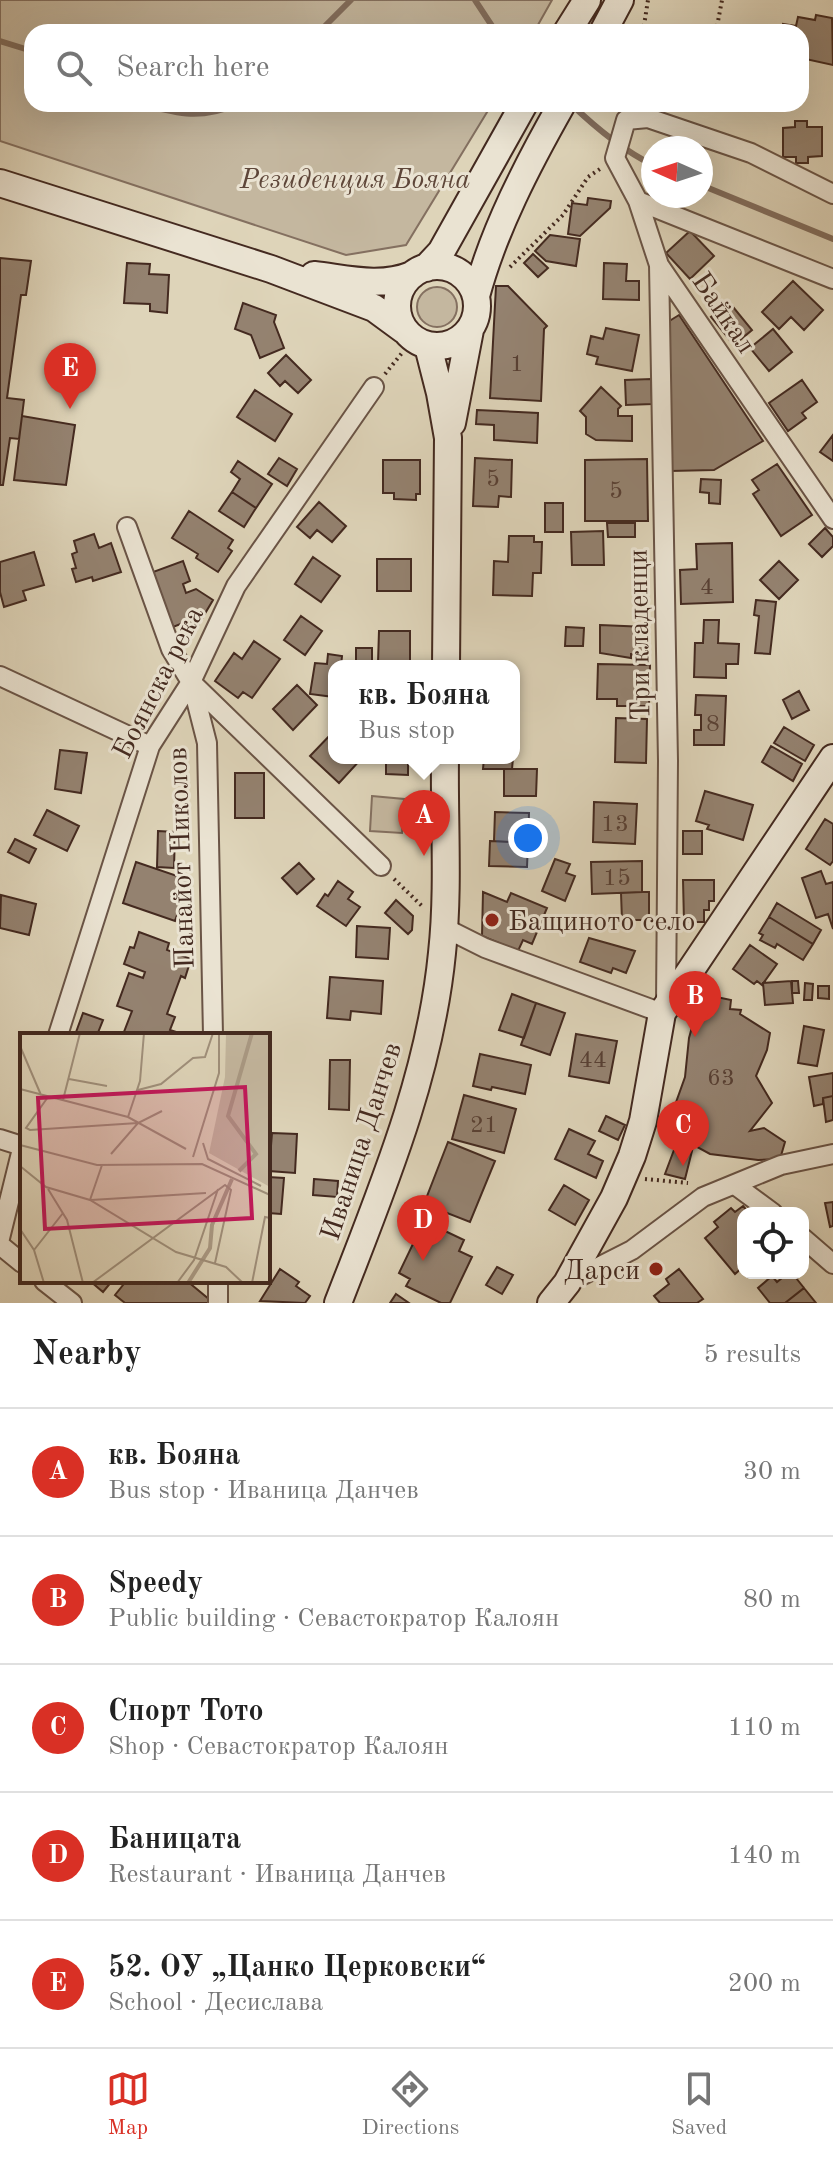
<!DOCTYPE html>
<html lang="en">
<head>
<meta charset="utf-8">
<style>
  body { margin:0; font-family:"Old Standard TT",serif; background:#f6f6f6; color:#222 }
  .controls { position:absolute; right:24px; bottom:24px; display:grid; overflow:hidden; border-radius:16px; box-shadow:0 8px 32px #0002 }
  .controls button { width:72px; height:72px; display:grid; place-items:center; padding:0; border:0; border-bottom:2px solid #e0e0e0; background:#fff; color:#222; font:40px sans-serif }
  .compass { position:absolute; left:641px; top:136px; width:72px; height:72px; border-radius:50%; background:#fff; box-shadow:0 8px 32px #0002; rotate:273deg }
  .you { position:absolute; left:528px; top:838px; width:28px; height:28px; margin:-20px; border:6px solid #fff; border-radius:50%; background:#1a73e8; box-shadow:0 0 0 12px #1a73e833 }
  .badge { display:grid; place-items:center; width:52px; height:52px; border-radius:50%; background:#d93025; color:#fff; font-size:26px; font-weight:700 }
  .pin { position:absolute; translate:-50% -66px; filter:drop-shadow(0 2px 4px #0008) }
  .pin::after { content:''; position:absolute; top:42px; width:28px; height:24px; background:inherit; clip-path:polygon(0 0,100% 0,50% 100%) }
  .popup { position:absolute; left:328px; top:660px; width:192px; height:104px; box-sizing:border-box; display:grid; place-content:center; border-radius:16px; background:#fff; filter:drop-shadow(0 2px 6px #0005); font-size:26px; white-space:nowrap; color:#767676 }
  .popup b { font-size:30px; color:#222 }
  .popup::after { content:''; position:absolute; left:50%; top:100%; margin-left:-16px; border:16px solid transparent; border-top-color:#fff }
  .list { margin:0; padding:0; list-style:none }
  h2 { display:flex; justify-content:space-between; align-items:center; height:104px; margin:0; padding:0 32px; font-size:34px }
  h2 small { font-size:26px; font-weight:400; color:#767676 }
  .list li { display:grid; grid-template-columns:52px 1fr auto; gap:24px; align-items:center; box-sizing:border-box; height:128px; padding:0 32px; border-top:2px solid #e0e0e0 }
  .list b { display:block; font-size:30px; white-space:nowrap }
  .list p { margin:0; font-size:26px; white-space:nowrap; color:#767676 }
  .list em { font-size:26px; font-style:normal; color:#767676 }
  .icon { flex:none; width:44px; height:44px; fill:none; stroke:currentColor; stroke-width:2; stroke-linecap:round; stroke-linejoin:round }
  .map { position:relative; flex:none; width:833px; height:1303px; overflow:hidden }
  .search { position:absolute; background:#fff; box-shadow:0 8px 32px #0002; left:24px; right:24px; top:24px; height:88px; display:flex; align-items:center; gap:20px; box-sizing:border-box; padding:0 28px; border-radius:24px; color:#767676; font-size:30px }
  .sheet { height:744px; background:#fff }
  nav { display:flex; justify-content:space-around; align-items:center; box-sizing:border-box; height:112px; border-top:2px solid #e0e0e0; background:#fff; font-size:22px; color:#767676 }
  nav a { display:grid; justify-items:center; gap:4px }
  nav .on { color:#d93025 }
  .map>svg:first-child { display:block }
</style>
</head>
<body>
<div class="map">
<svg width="833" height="1303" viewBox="0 0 833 1303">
  <rect width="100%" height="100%" fill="#ded4b9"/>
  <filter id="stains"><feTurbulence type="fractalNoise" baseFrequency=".0025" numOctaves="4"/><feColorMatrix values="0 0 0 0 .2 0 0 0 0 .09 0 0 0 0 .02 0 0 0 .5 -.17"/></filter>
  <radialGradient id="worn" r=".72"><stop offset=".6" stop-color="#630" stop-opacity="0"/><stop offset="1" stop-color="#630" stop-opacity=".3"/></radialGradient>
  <!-- green -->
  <path fill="#c4b79f" stroke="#847060" stroke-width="2" d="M0,0H552L534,32H32V104H492L406,245L346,255L0,141Z
    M417 307a20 20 0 1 1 40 0a20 20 0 1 1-40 0Z
    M372,796L404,799L402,833L370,831Z"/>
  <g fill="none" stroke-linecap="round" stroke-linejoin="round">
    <!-- stream -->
    <path stroke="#816d5d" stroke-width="6" d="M475,0L496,32
      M319,32L351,0
      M0,41L32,51
      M140,104C179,114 200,120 238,104
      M571,104C596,128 622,150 653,165
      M701,185L833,239"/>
  </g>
  <!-- building -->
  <path fill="#948270" stroke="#442a20" stroke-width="2" d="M816,15L832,18L833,65L801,58V32H782L783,24L796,26L798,17L815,20Z
    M795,121H807V127H822V156L808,157V163H796V157H783V128L795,127Z
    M588,198L611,201L610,208L580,236L568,234L572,203L587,205Z
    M690,231L714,256L690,279L666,253Z
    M550,235L580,239L576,266L546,261L535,251Z
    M533,254L548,268L538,277L524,263Z
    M0,258L31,261L26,295H21L7,398L24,400L22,416L19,439L10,438L3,485H0Z
    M127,263L150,264L149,274L169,275L167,313L150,311V304L124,303Z
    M604,263L627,264L626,281H639V300L603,299Z
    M793,281L823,310L804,330L791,317L779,329L762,312Z
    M496,286H508L547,326L544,329L541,401L490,398Z
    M729,302L752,330L734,345L711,317Z
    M243,303L276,315L274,322L284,348L260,358L251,335L235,329Z
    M679,315L763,441L714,470L670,471L663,325Z
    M606,328L639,335L632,371L596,364L598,357L587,354L591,336L603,339Z
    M773,329L792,352L769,371L750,348Z
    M286,355L311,380L298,393L285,381L280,386L268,373Z
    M651,379L652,404L626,405L625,380Z
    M802,380L817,402L802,413L806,418L788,431L769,403Z
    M601,387L621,406L618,409V416H632V441L596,440L586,434V417L580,411Z
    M255,390L292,414L275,441L237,417Z
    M477,410L538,413L537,443L494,440V425L476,424Z
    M22,416L75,425L66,485L14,480Z
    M833,435V461L820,452Z
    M279,458L297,469L287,486L268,474Z
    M475,458L512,460L511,497L499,496L498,507L473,506Z
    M647,459L648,521H585V460Z
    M383,460H420V494H416V500L394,499V493H383Z
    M238,461L272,484L256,508L232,492L240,479L231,472Z
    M777,464L812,515L781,536L753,494L759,490L752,480Z
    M701,479L721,480L720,504L709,503V493L700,492Z
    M232,492L256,508L244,527L219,511Z
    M319,502L346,526L332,542L317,530L310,538L297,527Z
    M545,503H563V532H545Z
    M189,511L233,540L228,548L232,551L218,572L196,558L198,554L172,538Z
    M607,523H635V537H608Z
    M825,528L833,537V546L822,557L809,544Z
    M603,531L604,565H572L571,532Z
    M94,534L99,548L111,543L121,572L93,581L92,577L76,582L72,569L76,568L72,554L77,552L74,541Z
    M509,536H534V542H542L541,573H533L532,596L493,595L494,561L508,562Z
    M732,543L733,602L681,604L680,570L697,569L696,544Z
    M34,552L44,585L23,591L26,600L4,607L0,592V562Z
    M313,557L340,576L321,602L295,584Z
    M377,559H411V591H377Z
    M183,561L190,581L183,584L186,593L196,589L213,600L197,627L188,621L173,627L153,572Z
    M779,561L798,580L779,599L760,580Z
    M756,600L776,602L770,654L755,653L759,616L754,615Z
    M301,616L322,631L305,655L284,640Z
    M704,620H719L718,643L739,644L738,664H726V678L694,677L695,643H703Z
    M600,625L647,627V655L631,654V658L600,653Z
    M566,627L584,628L583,646H565Z
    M379,631H410V663H378Z
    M254,641L280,659L252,698L243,692L238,698L215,681L234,653L242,659Z
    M356,648H372V666H356Z
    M328,654L342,656L341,666H334V697L310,694L315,663L327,664Z
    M598,664L650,665L649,706H617V699H597Z
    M297,685L317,705L293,730L273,709Z
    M799,691L809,710L792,719L783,700Z
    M696,695L726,696L724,745H694V730H701V715H695Z
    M616,718L647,719L646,763L615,762Z
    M784,727L814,745L805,761L774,743Z
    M334,731V758H362L339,783L310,756Z
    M771,746L802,764L793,781L762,762Z
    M60,750L87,753L81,793L55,789Z
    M386,758H408V775L386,774Z
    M484,758H513L512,769H483Z
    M504,769H537L536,796H504Z
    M235,773H264V818H235Z
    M705,791L753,805L743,840L707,829L709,825L696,821Z
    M594,802L637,804L635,844L593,842Z
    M47,810L79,826L67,851L34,835Z
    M495,812L529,813L528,843L494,841Z
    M825,819L833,824V861L830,865L806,849Z
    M158,831L175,832L174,868L157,867Z
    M683,831H702V854H683Z
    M15,839L36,849L29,863L8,852Z
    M490,841L528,843L527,867L489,866Z
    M555,859L570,864L566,873L575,876L565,901L542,891Z
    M642,861V892L592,894L591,862Z
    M136,862L189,880L175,921L123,903Z
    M299,863L314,879L297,894L282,878Z
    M821,871L826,884L833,882V929L828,914L816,918L802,878Z
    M683,880H714V901H709V910H704V922H684Z
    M338,881L353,892L348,899L360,907L346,926L317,906L325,894L328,896Z
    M483,892L507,902L511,893L547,908L532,944L523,940L518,951L482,936Z
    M642,892H649V920H622L621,893Z
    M1,895L36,904L29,935L0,928Z
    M396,900L413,916L412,930L408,934L385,913Z
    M777,903L821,930L813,944L769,917Z
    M769,917L813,944L803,960L777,944L775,948L760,940L763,935L759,933Z
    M357,926L390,928L388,959L356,957Z
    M139,932L169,943L167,950L191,959L185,978L181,976L167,1014L175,1017L170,1030L176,1032L175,1035H133L124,1032L132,1011L117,1006L129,973L143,978L145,972L124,964L130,947L134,948Z
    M589,938L635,951L626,973L613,968L611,973L580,962Z
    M750,945L777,964L762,985L757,981L754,984L733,969Z
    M330,977L383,981L381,1014L351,1011L350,1020L327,1018Z
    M791,981L793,1003L765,1005L763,983Z
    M792,981H798L799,993H792Z
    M805,983L813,984L812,1000H804Z
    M818,986H829V999L818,998Z
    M512,994L536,1003L524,1038L499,1030Z
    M707,995L731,1000L730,1009L741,1010L740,1014L770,1033L767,1050L756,1076L772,1103L750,1131L764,1128L785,1142L780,1159L758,1160L710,1154L673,1134L674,1108L685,1077L689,1038L700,998L704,999Z
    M536,1003L565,1013L550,1055L521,1045Z
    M83,1013L103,1020L97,1035H75Z
    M804,1026L824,1030L817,1066L798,1063Z
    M576,1034L617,1041L609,1083L569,1076Z
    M480,1054L531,1065L525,1094L492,1087L491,1090L473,1086Z
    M330,1060H350L349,1110L329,1109Z
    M833,1073V1096L823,1098V1104L814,1106L809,1077Z
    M464,1095L516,1109L504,1153L452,1139Z
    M833,1096V1120L826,1122L823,1098Z
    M606,1116L625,1125L618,1140L599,1131Z
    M569,1129L595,1141L588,1154L603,1161L596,1178L555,1159Z
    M272,1133L297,1134L295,1173L269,1171Z
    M448,1142L495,1161L470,1222L424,1204Z
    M677,1142L693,1147L685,1179L665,1174Z
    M268,1177L284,1178L281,1214L268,1213Z
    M314,1179L338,1181L337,1197L313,1195Z
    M564,1185L589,1200L575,1225L549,1210Z
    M833,1202V1226L830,1227L825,1203Z
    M743,1206L749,1213H743V1267L735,1274L705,1238L718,1227L714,1222L731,1208L735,1212Z
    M424,1221L464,1240L459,1251L472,1257L450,1303H441L406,1286L410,1279L399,1273Z
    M659,1263L663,1269L656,1275L652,1269Z
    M497,1267L513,1275L502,1294L486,1285Z
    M280,1269L299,1282L296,1286L310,1296L305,1303L260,1301Z
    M679,1269L703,1299L697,1303H660L654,1296L669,1284L666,1279Z
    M788,1273H792L804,1288L785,1303H770L758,1288L772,1276L777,1282Z
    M90,1281H112L103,1292Z
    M117,1281H187L210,1300L208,1303H125L115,1295L123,1285Z
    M804,1288L816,1303H785Z
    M396,1294L409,1303H390Z"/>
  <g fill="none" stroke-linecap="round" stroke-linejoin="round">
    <defs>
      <path id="minor" d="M833,194L751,153L648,118L626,120L615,158L638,201L659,265L833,519
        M638,201L833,279
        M659,265L668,761L666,1005
        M127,527L171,649L191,682L381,866
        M0,676L150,746
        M192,684L207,743L213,1035
        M443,927L485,948L662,1013
        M58,1035L150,746L191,682L236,586L374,387
        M0,1139L22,1146
        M735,1185L773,1213
        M0,1238L22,1149
        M803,1238L833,1264
        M0,1245L22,1263
        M44,1281L72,1303
        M218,1281V1303
        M569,1282L632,1250L703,1197L781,1165L833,1154"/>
      <path id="secondary" d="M567,32L587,0
        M603,32L620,0
        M0,183L271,269L374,308L404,330
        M397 306a40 40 0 1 1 80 0a40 40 0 1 1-80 0Z
        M426,268L441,252L524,104
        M314,275C348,279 380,288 412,275
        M476,296C494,229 528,164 562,104
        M428,346L440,393L448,438L446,666
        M452,423L470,330
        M338,1303C382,1189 430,1076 442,953C449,889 444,822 445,758
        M551,1303L567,1283L614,1198L632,1156L643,1121L662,1013L833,758"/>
    </defs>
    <!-- minor casing -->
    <use href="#minor" stroke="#6a5446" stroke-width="22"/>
    <!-- secondary casing -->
    <use href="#secondary" stroke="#442a20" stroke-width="30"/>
    <!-- path -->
    <path stroke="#442a20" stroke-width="4" stroke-dasharray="2 4" stroke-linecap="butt" d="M643,32L648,0
      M716,32L722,0
      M510,267L563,215L588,177L600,169
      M385,374L402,353
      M394,879L422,906
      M645,1179L688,1183"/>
    <!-- minor -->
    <use href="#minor" stroke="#eae3d2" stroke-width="18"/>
    <!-- secondary -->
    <use href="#secondary" stroke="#eae3d2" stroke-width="26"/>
  </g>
  <!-- markers -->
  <g fill="#8f2418" stroke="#eae3d2" stroke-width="3">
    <circle cx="492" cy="920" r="8"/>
    <circle cx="656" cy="1269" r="8"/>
  </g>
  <g text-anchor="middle" stroke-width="6" stroke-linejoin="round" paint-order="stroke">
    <!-- number labels -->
    <g font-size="24" fill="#584034">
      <text x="517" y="371">1</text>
      <text x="493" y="486">5</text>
      <text x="616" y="498">5</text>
      <text x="707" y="594">4</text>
      <text x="713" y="731">8</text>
      <text x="615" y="831">13</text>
      <text x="617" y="885">15</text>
      <text x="593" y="1067">44</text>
      <text x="721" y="1085">63</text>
      <text x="484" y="1132">21</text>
    </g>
    <!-- park labels -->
    <g font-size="28" font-style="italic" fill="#5e4639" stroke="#eae3d2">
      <text x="355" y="188">Резиденция Бояна</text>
    </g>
    <!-- street labels -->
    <g font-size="28" fill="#442a20" stroke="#eae3d2">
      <text transform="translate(725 312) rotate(56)" y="10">Байкал</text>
      <text transform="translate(638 635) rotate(-91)" y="10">Три кладенци</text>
      <text transform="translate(157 682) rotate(-63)" y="10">Боянска река</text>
      <text transform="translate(180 858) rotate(-92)" y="10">Панайот Николов</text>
      <text transform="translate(360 1141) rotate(-72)" y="10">Иваница Данчев</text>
    </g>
    <!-- poi labels -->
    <g font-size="28" fill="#442a20" stroke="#eae3d2" text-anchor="start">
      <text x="508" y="930">Бащиното село</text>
      <text x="640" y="1279" text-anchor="end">Дарси</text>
    </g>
  </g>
  <!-- overview -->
  <g transform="translate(20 1033)">
    <rect width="250" height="250" fill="#ded4b9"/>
    <path d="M206,0H250V154L189,120L205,44Z" fill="#c4b79f"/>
    <path fill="none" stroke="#aa9a85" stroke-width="4" d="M219,138L236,121L208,83L232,0M168,250L190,215L192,192L212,146"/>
    <path fill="none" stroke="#a0907c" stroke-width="2" d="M0,13L21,62M49,46L87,53M0,56L108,84L166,116M118,57L141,51L173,25L185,24L193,0M28,64L6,95L10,97L118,90M43,67L60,0M108,84L120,48L124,0M183,110L188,126L241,153M0,112L77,132L182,131L250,162M91,121L118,90L142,78M173,124L199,40V0M0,133L26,154L70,167L156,219L206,234L223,250M28,156L47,187L63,250M70,167L82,132M71,167L186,160M0,196L14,217L24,250M14,217L43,180M72,250L205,152L211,157L195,230M157,250L174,227L198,156M232,250L245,184L250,185"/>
    <path fill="#c2185b" fill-opacity="0.15" stroke="#c2185b" stroke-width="4" d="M225,54L232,185L25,196L18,65Z"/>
    <rect width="250" height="250" fill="none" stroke="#442a20" stroke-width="4"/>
  </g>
  <rect width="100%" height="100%" filter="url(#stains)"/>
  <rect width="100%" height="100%" fill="url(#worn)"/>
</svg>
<div class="controls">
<button><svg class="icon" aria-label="locate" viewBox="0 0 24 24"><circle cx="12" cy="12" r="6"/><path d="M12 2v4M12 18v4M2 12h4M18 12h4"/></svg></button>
</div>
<svg class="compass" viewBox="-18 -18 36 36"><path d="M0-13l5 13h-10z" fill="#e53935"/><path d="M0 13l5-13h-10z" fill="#767676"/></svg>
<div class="you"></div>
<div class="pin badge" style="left:424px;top:856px">A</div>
<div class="popup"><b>кв. Бояна</b>Bus stop</div>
<div class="pin badge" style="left:695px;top:1037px">B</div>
<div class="pin badge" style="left:683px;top:1166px">C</div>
<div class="pin badge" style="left:423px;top:1261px">D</div>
<div class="pin badge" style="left:70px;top:409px">E</div>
<div class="search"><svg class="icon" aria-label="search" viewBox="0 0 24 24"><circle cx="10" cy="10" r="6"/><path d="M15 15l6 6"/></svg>Search here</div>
</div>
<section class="sheet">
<h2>Nearby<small>5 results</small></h2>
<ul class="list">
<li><span class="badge">A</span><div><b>кв. Бояна</b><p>Bus stop · Иваница Данчев</p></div><em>30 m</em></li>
<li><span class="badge">B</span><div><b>Speedy</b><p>Public building · Севастократор Калоян</p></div><em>80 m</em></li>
<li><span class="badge">C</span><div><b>Спорт Тото</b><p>Shop · Севастократор Калоян</p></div><em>110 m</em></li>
<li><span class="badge">D</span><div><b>Баницата</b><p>Restaurant · Иваница Данчев</p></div><em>140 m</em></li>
<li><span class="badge">E</span><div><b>52. ОУ „Цанко Церковски“</b><p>School · Десислава</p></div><em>200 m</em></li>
</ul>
</section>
<nav>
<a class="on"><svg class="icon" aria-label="map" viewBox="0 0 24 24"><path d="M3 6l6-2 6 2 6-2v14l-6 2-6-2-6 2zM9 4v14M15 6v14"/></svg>Map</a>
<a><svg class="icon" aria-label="directions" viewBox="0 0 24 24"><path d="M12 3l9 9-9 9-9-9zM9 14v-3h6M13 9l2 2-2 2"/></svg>Directions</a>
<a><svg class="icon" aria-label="saved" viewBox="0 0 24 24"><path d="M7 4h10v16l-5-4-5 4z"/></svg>Saved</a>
</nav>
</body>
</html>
